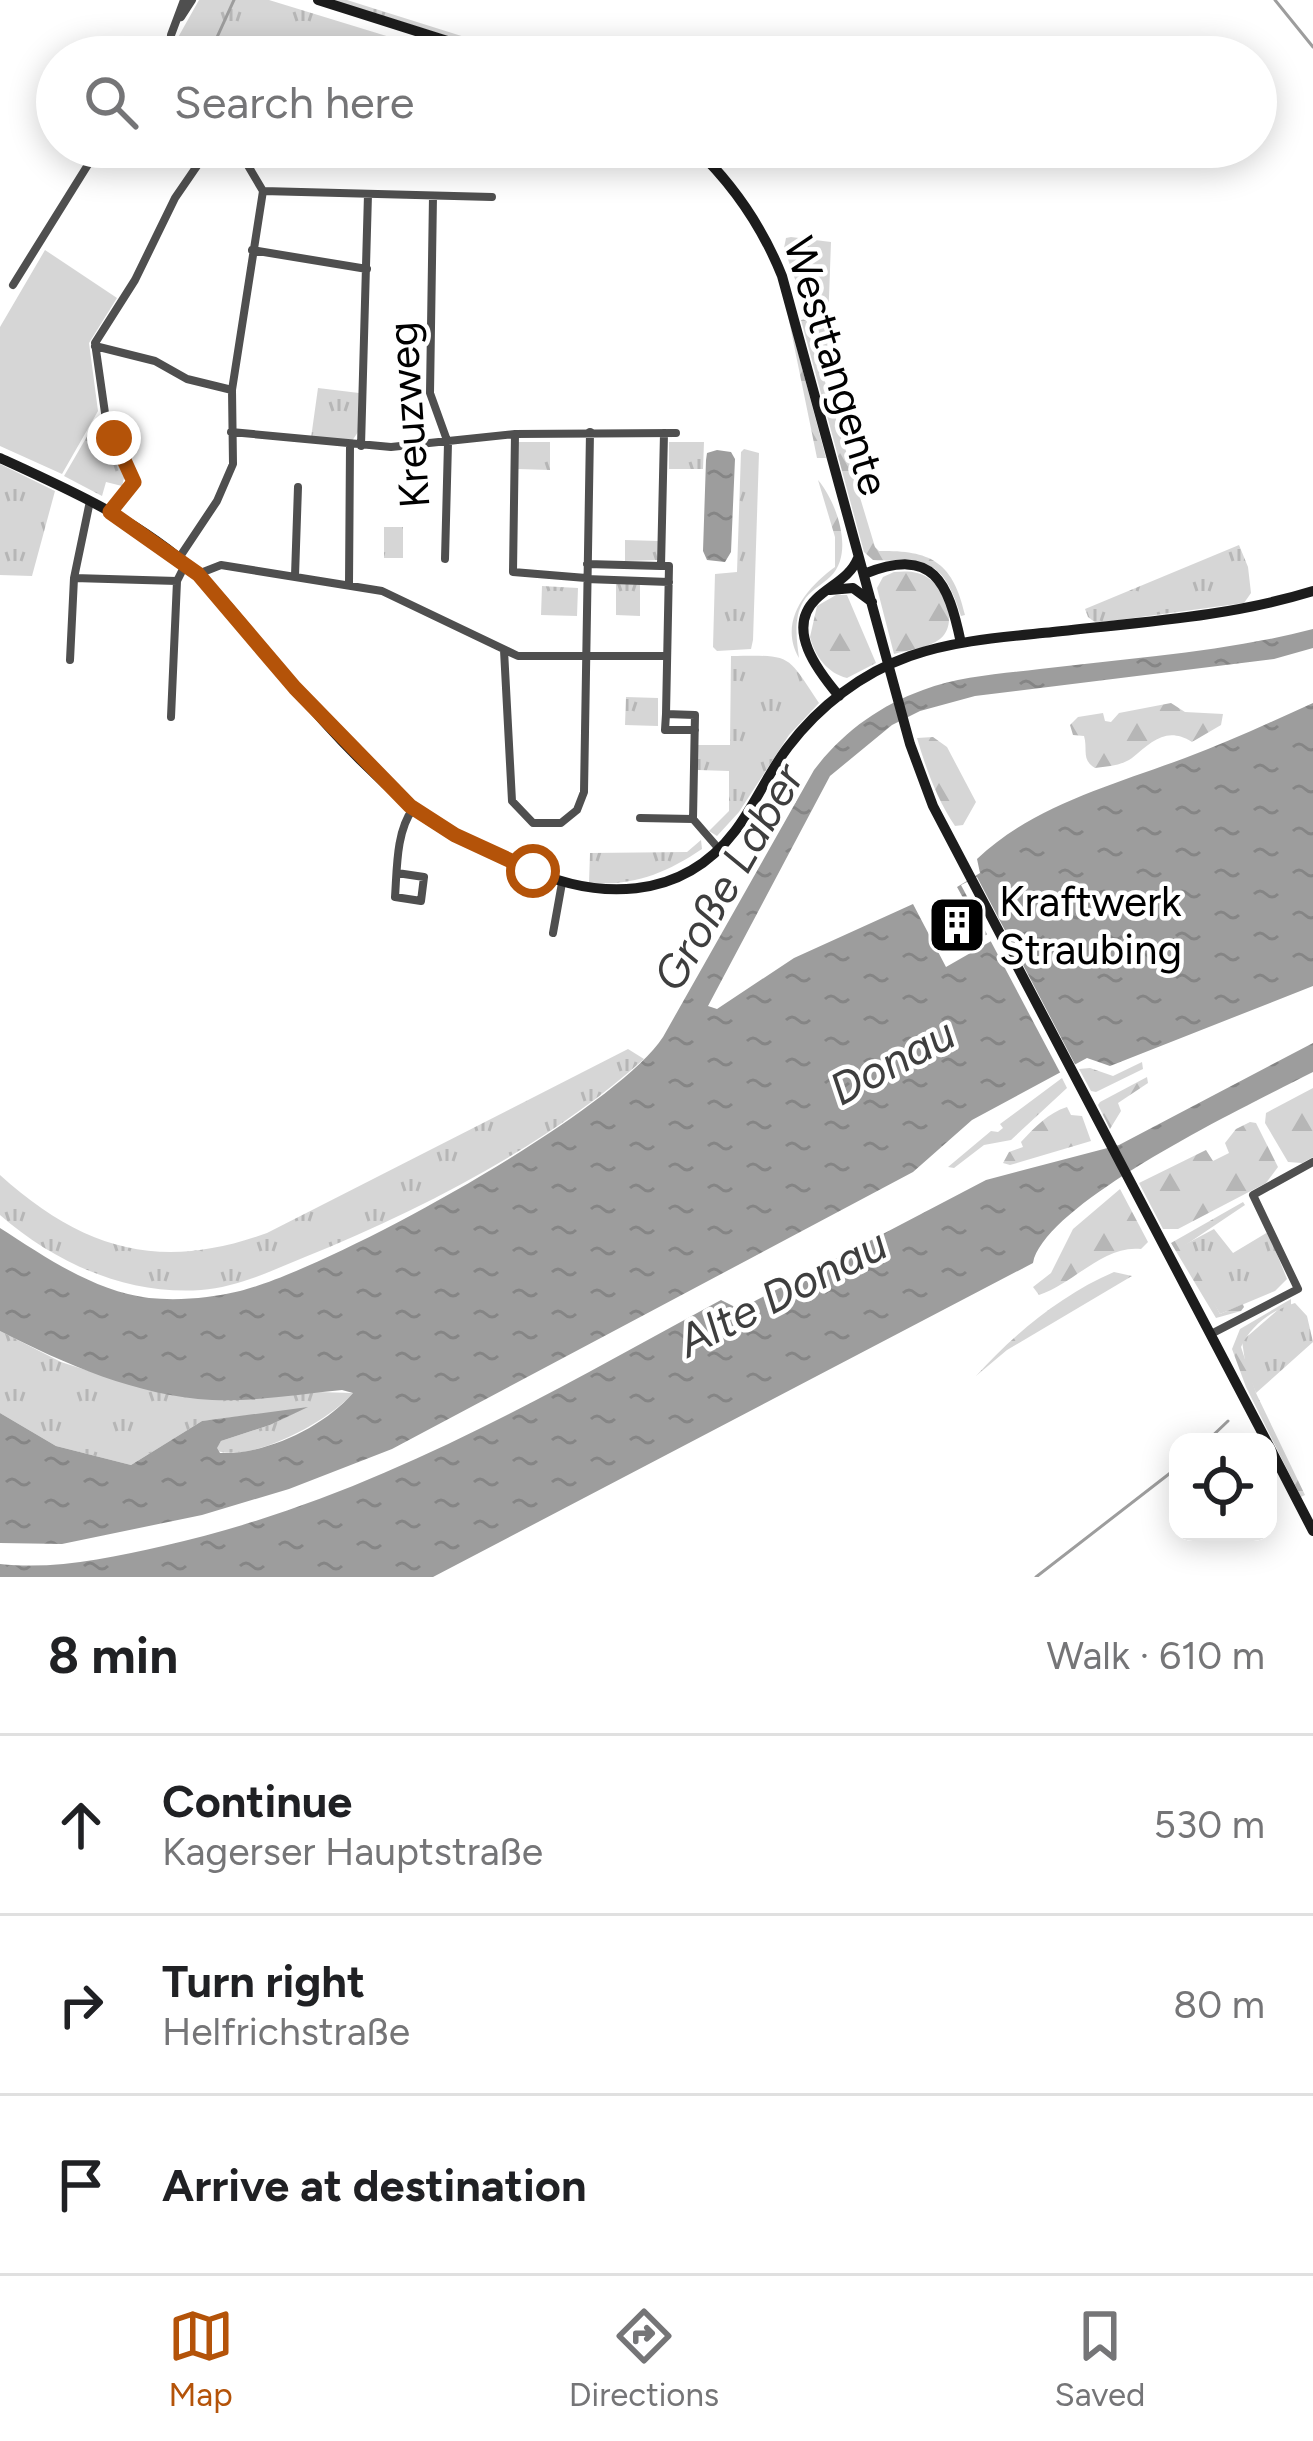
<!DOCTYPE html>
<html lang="en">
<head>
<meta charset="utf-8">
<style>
  body { margin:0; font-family:Figtree,sans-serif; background:#f6f6f6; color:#202124 }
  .controls { position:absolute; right:36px; bottom:36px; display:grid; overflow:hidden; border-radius:24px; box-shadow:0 6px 30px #0003 }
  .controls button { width:108px; height:108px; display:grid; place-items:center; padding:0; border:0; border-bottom:3px solid #e0e0e0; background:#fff; color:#202124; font:60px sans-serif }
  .stop { position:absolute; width:36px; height:36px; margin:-27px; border:9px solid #b45309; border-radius:50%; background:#fff }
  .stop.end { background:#b45309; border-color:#fff; box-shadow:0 3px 12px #0008 }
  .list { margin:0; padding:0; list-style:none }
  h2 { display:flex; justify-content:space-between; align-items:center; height:156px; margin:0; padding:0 48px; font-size:51px }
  h2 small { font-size:39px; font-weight:400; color:#757577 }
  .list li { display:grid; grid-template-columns:78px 1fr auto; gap:36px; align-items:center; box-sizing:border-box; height:180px; padding:0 48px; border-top:3px solid #e0e0e0 }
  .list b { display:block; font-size:45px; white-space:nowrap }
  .list p { margin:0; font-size:39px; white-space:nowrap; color:#757577 }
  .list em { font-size:39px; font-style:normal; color:#757577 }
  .icon { flex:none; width:66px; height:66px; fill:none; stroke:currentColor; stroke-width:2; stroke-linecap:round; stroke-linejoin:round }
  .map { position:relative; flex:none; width:1313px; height:1577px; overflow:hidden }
  .search { position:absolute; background:#fff; box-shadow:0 6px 30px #0003; left:36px; right:36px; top:36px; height:132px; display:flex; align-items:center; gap:30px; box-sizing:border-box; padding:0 42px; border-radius:66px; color:#757577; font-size:45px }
  .sheet { height:696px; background:#fff }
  nav { display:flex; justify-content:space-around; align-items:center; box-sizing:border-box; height:168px; border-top:3px solid #e0e0e0; background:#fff; font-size:33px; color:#757577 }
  nav a { display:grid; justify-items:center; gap:6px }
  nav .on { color:#b45309 }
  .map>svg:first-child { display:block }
</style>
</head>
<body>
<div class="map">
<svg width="1313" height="1577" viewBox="0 0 1313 1577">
  <defs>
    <pattern id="grass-tufts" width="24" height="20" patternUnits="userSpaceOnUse" patternTransform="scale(3)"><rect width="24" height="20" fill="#d6d6d6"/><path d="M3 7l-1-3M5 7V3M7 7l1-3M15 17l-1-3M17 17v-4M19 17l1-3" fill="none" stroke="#b6b6b6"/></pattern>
    <pattern id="forest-firs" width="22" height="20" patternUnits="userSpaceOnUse" patternTransform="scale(3)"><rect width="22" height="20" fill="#d6d6d6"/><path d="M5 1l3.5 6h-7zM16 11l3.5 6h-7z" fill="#b6b6b6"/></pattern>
    <pattern id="water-ripples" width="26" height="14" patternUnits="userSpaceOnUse" patternTransform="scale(3)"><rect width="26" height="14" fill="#9d9d9d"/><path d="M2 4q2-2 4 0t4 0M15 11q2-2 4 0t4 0" fill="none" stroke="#858585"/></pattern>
  </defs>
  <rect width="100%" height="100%" fill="#fff"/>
  <!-- grass -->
  <path fill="url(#grass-tufts)" d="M199,0H269L455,57H175L176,41Z
    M332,0H347L528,57H515Z
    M317,147H525L520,167L316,160Z
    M318,388L359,393L358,432L352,441L311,438Z
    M96,421L125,474L122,486L106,482L102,496L64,476Z
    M518,442H550V470L518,469Z
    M669,442H704L703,469H669Z
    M744,449L759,453L753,640L751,649L717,651L713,647L715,574L737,572L741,452Z
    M0,464L55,491L32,576L0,575Z
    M384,527H403V558H384Z
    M625,540L658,541V560L625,561Z
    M1239,545L1248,567L1251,593L1244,603L1096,623L1088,617L1085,609Z
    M616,583H640V616L616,615Z
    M542,586L578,588L577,616L541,615Z
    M731,656C793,655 786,654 819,703L789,735L739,812L717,836L709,831L729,811V771L698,770V745H730Z
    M626,697L658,698V726L625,725Z
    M701,840L702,849C665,874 633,886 589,883L590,853L687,852Z
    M628,1049L644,1059C548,1145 423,1209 305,1257C271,1271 238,1287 201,1290C126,1295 55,1263 0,1215V1175C83,1250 161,1272 267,1233Z
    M1214,1229L1233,1253L1268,1232L1287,1279L1275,1291L1220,1314L1184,1253V1245Z
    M1295,1303L1307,1316L1313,1342L1256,1393L1246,1368L1242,1341L1280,1308Z
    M0,1331L61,1362L139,1387L353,1393C329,1421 254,1462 217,1451V1447L221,1441L270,1425L302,1409L202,1421L131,1465L56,1446L0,1413Z"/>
  <!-- forest -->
  <path fill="url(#forest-firs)" d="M791,237L831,242L827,352L821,353L784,248L786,238Z
    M787,311L826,458H817Z
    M806,319L875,547L879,551C931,550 953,562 965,615L961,616C942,555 927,563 873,560L864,552L801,320Z
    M818,480C836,501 855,552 831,576C821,586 810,590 803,602C793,619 797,642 799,658C778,622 806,588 835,567V537Z
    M894,572C908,571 920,571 931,580C946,591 958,625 940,639C929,648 908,650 894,654L877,588L883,577Z
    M836,595H847L876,663L847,678C827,673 815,656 810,637L817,606Z
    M1171,703L1185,712L1223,714L1221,725L1192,742C1166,726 1152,742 1132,758C1121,766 1108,766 1095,768C1081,760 1088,749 1084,736L1073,735L1070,725L1078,717L1103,713L1105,721L1111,722L1119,713Z
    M933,737L947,747L976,802L963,825L955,826C937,799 926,769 917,738Z
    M1142,1062L1143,1069L1096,1092L1091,1091L1079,1069L1090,1068L1113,1076Z
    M1147,1077L1148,1083L1118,1103L1121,1111L1110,1129L1098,1105L1100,1102Z
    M1062,1078L1067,1088L1011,1140L984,1145L954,1168L948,1167L991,1131L998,1132L1003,1128L1000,1124Z
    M1313,1088V1157L1302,1163L1288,1162L1265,1123L1266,1113Z
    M1067,1107L1071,1115L1082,1116L1091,1141L1010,1165L1003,1163L1009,1152L1023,1147L1021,1142C1035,1127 1048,1113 1067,1107Z
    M1250,1122L1256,1123L1278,1167L1266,1183L1178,1229H1163L1139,1183L1206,1150L1213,1161L1229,1153L1225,1143L1236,1129Z
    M1120,1189L1148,1242L1141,1249C1103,1245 1075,1283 1039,1295L1033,1287L1051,1273L1073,1229Z
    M1243,1202L1245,1205L1184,1246L1220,1314L1243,1304L1244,1307L1241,1311L1216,1318L1171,1243Z
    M1114,1272L1132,1276L1007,1350L976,1376C1013,1335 1062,1294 1114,1272Z
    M1291,1299V1305C1270,1311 1250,1327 1241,1347L1256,1393L1305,1495L1301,1497L1246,1387L1232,1349L1240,1329Z"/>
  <!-- garden -->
  <path fill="#d6d6d6" d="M45,250L117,298L89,343L98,411L62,474L0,446V327Z"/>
  <!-- water -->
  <path fill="url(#water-ripples)" d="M717,450L731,452L735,459L731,552L725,562L707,560L703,551L706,460L707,453Z
    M1313,629V648L1274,659L975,696L920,711L892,725L830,776L708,1006L717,1009L794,958L913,904L946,967L1007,932L1001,927L984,936L957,887L980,873L977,859C1034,805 1113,785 1185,758C1228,742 1271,722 1313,703V986L1110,1066L1087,1058L972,1120L913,1172L392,1449L289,1489L202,1515L62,1544L0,1543V1413L56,1446L131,1465L202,1421L308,1407L270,1425L221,1441L217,1448L220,1453C265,1455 324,1427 353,1393L342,1390C299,1394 255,1402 212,1400C137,1396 65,1364 0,1331V1228C45,1257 94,1291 149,1298C179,1301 211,1298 240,1291C332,1268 613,1113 663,1037L814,770C843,732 879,706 923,690C960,676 1001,674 1040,669C1131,658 1225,652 1313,629Z
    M1313,1043V1072C1255,1102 1045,1201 1033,1263L433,1577H0V1564C55,1570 109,1558 163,1546C365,1501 541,1398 721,1300L735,1307L751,1303L986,1180L1119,1145Z"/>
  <!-- pier -->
  <path fill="#fff" d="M977,877L1078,1070L1063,1078L961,885Z"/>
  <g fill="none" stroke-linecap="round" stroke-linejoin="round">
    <!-- stream -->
    <path stroke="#9d9d9d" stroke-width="3" d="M1275,0L1313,47
      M208,57L234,0
      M1206,1442L1228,1421
      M1036,1577L1178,1467"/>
    <!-- street -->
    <path stroke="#4f4f4f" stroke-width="8" d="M181,17L192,0
      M169,57L171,35L184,0
      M263,191L492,197
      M433,196L430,393L448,443L445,559
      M252,250L367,269
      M13,285L99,147
      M95,346L155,361L187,379L232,390
      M231,432L391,447L515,434L676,433
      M664,433L661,566H669L666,714L695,715L693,819L719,849
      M515,434L513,572L586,578
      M361,446L368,194
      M109,512L134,482L105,413L95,343L135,280L175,198L210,147
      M179,558L217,501L233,464L232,390L263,191L237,147
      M587,564L661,566
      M198,574L221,565L382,591L518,656H666
      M295,576L298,487
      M74,578L177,581
      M586,579L669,582
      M349,585L350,446
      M504,650L512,801L533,823H561L577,810L584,792L590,432
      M70,660L74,578L90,501
      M666,714L665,730H695
      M171,717L177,581L186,563
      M640,818L693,819
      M397,873L424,877L421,901L395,897C397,870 396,831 413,809
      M553,933L562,883
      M1211,1334L1298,1289L1253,1195L1313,1162"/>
    <!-- secondary -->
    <path stroke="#1c1c1c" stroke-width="10" d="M318,0L498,57
      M694,147C733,184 762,226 782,276L910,744L933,806L1267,1442
      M0,458C68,489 140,521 195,572C231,605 259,645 290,682C326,726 367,769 410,806C442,834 484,849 522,866C596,901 681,902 735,831C755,805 768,773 788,747C819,706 862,673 910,656C956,640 1005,637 1053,632C1141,622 1229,617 1313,591
      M864,574C934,546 948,582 961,643
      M830,590L853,588L872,602
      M839,696C818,671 785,629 816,599C830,585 850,578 858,558
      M1268,1444L1313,1531"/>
  </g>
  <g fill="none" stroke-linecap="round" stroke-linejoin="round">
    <!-- route -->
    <path stroke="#b45309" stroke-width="15" d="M114,438L134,482L110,512L198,574L295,688L410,806L455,835L533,871"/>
  </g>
  <!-- icons -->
  <defs>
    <symbol id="building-square" viewBox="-11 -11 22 22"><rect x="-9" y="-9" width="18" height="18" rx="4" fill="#000" stroke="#fff"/><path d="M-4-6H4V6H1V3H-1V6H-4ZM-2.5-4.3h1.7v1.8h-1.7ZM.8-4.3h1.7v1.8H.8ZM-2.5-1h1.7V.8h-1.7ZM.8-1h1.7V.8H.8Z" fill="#fff"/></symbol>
  </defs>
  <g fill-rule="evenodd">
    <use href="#building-square" x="924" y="892" width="66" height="66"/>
  </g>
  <g text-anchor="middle" stroke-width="9" stroke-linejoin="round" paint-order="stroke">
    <!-- street labels -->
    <g font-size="42" fill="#000" stroke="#fff">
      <text transform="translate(837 366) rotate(73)" y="15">Westtangente</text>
      <text transform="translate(408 415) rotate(-94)" y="15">Kreuzweg</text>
    </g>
    <!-- poi labels -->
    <g font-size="42" fill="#000" stroke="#fff" text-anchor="start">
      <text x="999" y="916">Kraftwerk<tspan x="999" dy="48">Straubing</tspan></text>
    </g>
    <!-- water labels -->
    <g font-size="45" font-style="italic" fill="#3e3e3e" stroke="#fff">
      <text transform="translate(728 877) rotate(-60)" y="16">Große Laber</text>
      <text transform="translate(892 1061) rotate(-28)" y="16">Donau</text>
      <text transform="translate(782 1292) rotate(-27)" y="16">Alte Donau</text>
    </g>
  </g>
</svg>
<div class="controls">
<button><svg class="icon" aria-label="locate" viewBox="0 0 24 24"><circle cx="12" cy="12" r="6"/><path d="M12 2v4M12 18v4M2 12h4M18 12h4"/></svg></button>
</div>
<div class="stop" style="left:533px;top:871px"></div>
<div class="stop end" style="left:114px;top:438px"></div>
<div class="search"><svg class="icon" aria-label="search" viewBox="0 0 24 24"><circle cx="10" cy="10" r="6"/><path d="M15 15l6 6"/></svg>Search here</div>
</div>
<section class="sheet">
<h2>8 min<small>Walk · 610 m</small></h2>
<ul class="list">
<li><svg class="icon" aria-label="ahead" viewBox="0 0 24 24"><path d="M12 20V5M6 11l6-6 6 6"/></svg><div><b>Continue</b><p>Kagerser Hauptstraße</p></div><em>530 m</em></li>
<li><svg class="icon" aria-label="right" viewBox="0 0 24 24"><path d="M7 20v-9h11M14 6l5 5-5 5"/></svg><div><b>Turn right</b><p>Helfrichstraße</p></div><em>80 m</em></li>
<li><svg class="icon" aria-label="arrive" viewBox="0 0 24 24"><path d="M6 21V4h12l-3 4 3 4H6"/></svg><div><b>Arrive at destination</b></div></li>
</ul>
</section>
<nav>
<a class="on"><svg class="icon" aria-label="map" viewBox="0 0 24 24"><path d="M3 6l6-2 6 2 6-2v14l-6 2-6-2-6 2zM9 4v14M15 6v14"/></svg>Map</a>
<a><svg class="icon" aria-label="directions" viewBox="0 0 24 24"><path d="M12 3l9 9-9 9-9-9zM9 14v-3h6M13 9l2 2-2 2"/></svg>Directions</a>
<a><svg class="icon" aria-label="saved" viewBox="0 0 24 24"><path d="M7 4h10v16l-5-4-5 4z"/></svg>Saved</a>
</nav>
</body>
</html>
